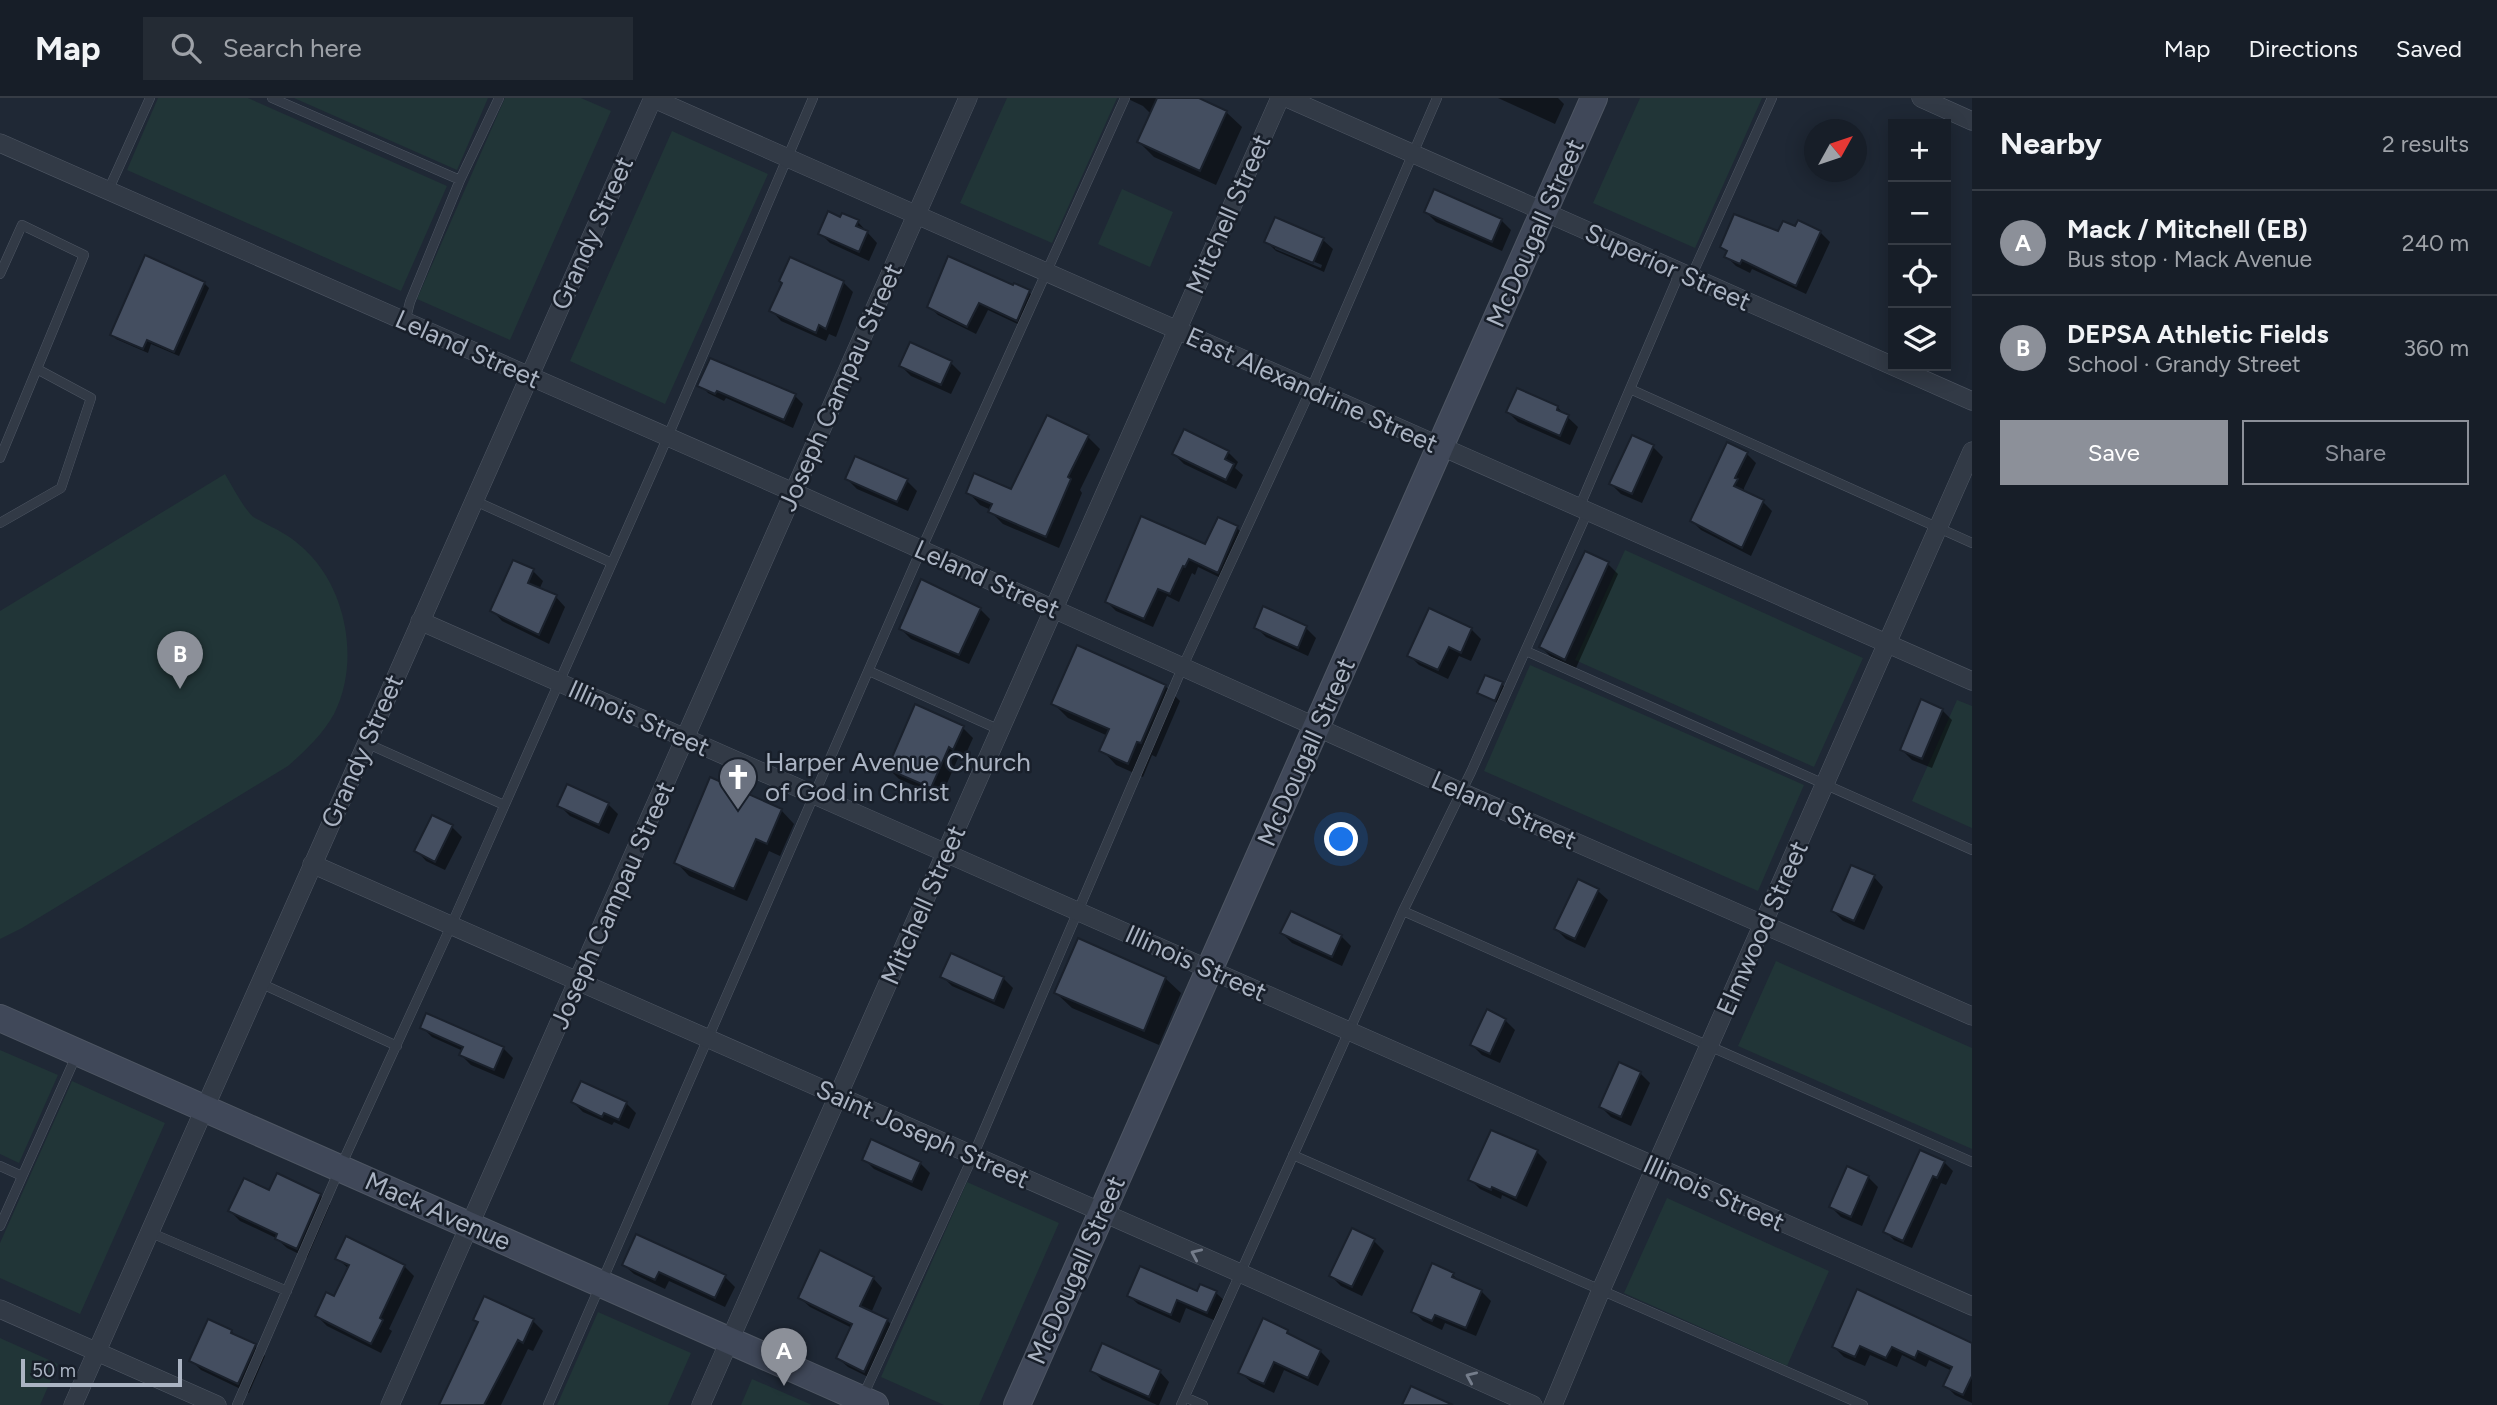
<!DOCTYPE html>
<html lang="en">
<head>
<meta charset="utf-8">
<style>
  body { margin:0; font-family:Figtree,sans-serif; background:#242b34; color:#f1f3f6 }
  .controls { position:absolute; right:21px; top:21px; display:grid; overflow:hidden; border-radius:0px; box-shadow:0 4px 18px #0003 }
  .controls button { width:63px; height:63px; display:grid; place-items:center; padding:0; border:0; border-bottom:2px solid #363c45; background:#171e28; color:#f1f3f6; font:35px sans-serif }
  .compass { position:absolute; left:1804px; top:21px; width:63px; height:63px; border-radius:50%; background:#171e28; box-shadow:0 4px 18px #0003; rotate:50deg }
  .scale { position:absolute; left:21px; bottom:18px; width:161px; box-sizing:border-box; padding-left:7px; border:4px solid #abb4c3; border-top:0; font-size:19px; line-height:24px; white-space:nowrap; color:#abb4c3; -webkit-text-stroke:5px #181f2a; paint-order:stroke }
  .you { position:absolute; left:1342px; top:742px; width:24px; height:24px; margin:-18px; border:5px solid #fff; border-radius:50%; background:#1a73e8; box-shadow:0 0 0 10px #1a73e833 }
  .badge { display:grid; place-items:center; width:46px; height:46px; border-radius:50%; background:#8c9099; color:#fff; font-size:23px; font-weight:700 }
  .pin { position:absolute; translate:-50% -58px; filter:drop-shadow(0 2px 4px #0008) }
  .pin::after { content:''; position:absolute; top:37px; width:24px; height:21px; background:inherit; clip-path:polygon(0 0,100% 0,50% 100%) }
  .list { margin:0; padding:0; list-style:none }
  h2 { display:flex; justify-content:space-between; align-items:center; height:91px; margin:0; padding:0 28px; font-size:30px }
  h2 small { font-size:23px; font-weight:400; color:#9ea2a8 }
  .list li { display:grid; grid-template-columns:46px 1fr auto; gap:21px; align-items:center; box-sizing:border-box; height:105px; padding:0 28px; border-top:2px solid #363c45 }
  .list b { display:block; font-size:26px; white-space:nowrap }
  .list p { margin:0; font-size:23px; white-space:nowrap; color:#9ea2a8 }
  .list em { font-size:23px; font-style:normal; color:#9ea2a8 }
  .actions { display:flex; gap:14px; padding:21px 28px }
  .actions a { flex:1; padding:16px 0; border:2px solid #8c9099; border-radius:0px; text-align:center; font-size:24px; color:#8c9099 }
  .actions .main { background:#8c9099; color:#fff }
  .icon { flex:none; width:38px; height:38px; fill:none; stroke:currentColor; stroke-width:2; stroke-linecap:round; stroke-linejoin:round }
  .map { position:relative; flex:none; width:1972px; height:1307px; overflow:hidden }
  header { display:flex; align-items:center; gap:42px; box-sizing:border-box; height:98px; padding:0 35px; background:#171e28; border-bottom:2px solid #363c45 }
  header strong { font-size:33px }
  nav { display:flex; gap:38px; margin-inline-start:auto; font-size:24px }
  .search { width:490px; height:63px; background:#242b34; display:flex; align-items:center; gap:18px; box-sizing:border-box; padding:0 24px; border-radius:0px; color:#9ea2a8; font-size:26px }
  main { display:flex }
  aside { flex:1; background:#171e28 }
  .map>svg:first-child { display:block }
</style>
</head>
<body>
<header>
<strong>Map</strong>
<div class="search"><svg class="icon" aria-label="search" viewBox="0 0 24 24"><circle cx="10" cy="10" r="6"/><path d="M15 15l6 6"/></svg>Search here</div>
<nav><a>Map</a><a>Directions</a><a>Saved</a></nav>
</header>
<main>
<div class="map">
<svg width="1972" height="1307" viewBox="0 0 1972 1307">
  <rect width="100%" height="100%" fill="#1f2835"/>
  <!-- green -->
  <path fill="#213537" d="M158,0H248L447,88L401,193L127,72Z
    M294,0H488L457,72Z
    M505,0H581L611,13L510,242L417,201Z
    M1007,0H1117L1052,145L960,105Z
    M1640,0H1762L1695,150L1593,105Z
    M672,33L768,76L665,306L570,263Z
    M1122,91L1173,114L1150,169L1098,146Z
    M225,376C231,386 246,415 255,420C279,433 293,438 312,459C348,499 359,567 334,616C323,636 305,653 288,668L22,830L0,841V513Z
    M1625,452L1863,560L1814,669L1575,562Z
    M1530,567L1804,687L1758,793L1484,673Z
    M1957,602L1972,608V730L1912,703Z
    M1776,863L1972,950V1051L1738,948Z
    M0,952L58,977L19,1065L0,1056Z
    M72,983L165,1025L80,1216L0,1180V1145Z
    M967,1084L1059,1125L979,1307H944L881,1279Z
    M1667,1100L1829,1173L1787,1268L1624,1195Z
    M598,1214L691,1255L668,1307H557Z
    M0,1240L58,1266L40,1307H0Z
    M752,1281L812,1307H741Z"/>
  <!-- shadow -->
  <path fill="#0007" fill-rule="evenodd" d="M1126,0H1195L1226,14L1242,29L1216,87L1154,59L1139,44L1151,16L1143,8Z
    M1498,0H1558L1564,6L1555,26Z
    M1426,114L1501,122L1511,132L1502,153L1436,124Z
    M841,122L858,124L877,145L869,163L830,145L820,135Z
    M1796,131L1820,134L1830,144L1806,196L1752,171L1750,175L1736,168L1726,158L1728,155L1722,149Z
    M1323,142L1333,151L1324,174L1276,153L1266,143ZM1275,147L1322,167L1321,170L1275,151Z
    M843,184L853,194L836,239L829,236L826,243L781,223L772,213L784,186Z
    M204,185L209,190L179,258L151,246L148,255L116,241L112,236Z
    M1015,187L1029,194L1038,203L1026,230L988,212L976,236L938,217L929,208L1014,190Z
    M951,265L961,275L951,296L911,278L901,268Z
    M700,286L795,298L803,306L793,330L726,300L724,303L708,295Z
    M1557,309L1578,329L1570,347L1518,324L1508,314Z
    M1088,339L1100,351L1080,392L1082,395L1059,450L1003,426L991,414V412L980,407L968,394L1012,393Z
    M1653,349L1663,359L1642,405L1621,396L1611,386Z
    M1228,354L1238,364L1235,370L1243,377L1236,391L1184,366L1174,356Z
    M1747,356L1756,365L1744,390V395L1763,404L1772,413L1751,458L1701,432L1692,423Z
    M847,381L907,383L917,393L908,413L857,391Z
    M1237,430L1246,439L1227,483L1198,469L1195,477L1192,475L1179,504L1167,498L1153,529L1116,513L1107,504Z
    M514,464L533,473L543,483L539,492L556,499L565,509L549,546L502,523L493,513Z
    M1608,466L1618,476L1576,570L1551,559L1541,549Z
    M980,511L990,521L969,566L911,541L901,531Z
    M1264,511L1306,530L1316,540L1308,558L1266,539L1256,529Z
    M1471,531L1481,541L1471,563L1459,558L1448,581L1419,567L1409,557Z
    M1502,586L1506,590L1499,606L1479,595Z
    M1165,588L1180,603L1156,659L1152,657L1143,679L1116,667L1102,652L1108,638L1068,620L1053,605Z
    M1942,612L1952,622L1932,670L1912,662L1902,652Z
    M963,630L973,640L964,660L959,658L941,699L899,681L889,671Z
    M608,706L618,716L609,736L570,718L560,708Z
    M781,712L794,726L780,758L769,753L747,803L689,778L676,764Z
    M452,729L462,739L445,772L426,763L417,753Z
    M1874,779L1883,789L1864,832L1843,823L1833,813Z
    M1598,793L1608,802L1585,850L1566,841L1556,831Z
    M1282,835L1341,838L1351,848L1342,868L1292,845Z
    M942,878L1003,880L1013,890L1004,911L952,888Z
    M1165,880L1181,895L1159,947L1072,910L1056,895Z
    M1505,922L1515,932L1500,965L1482,957L1472,947Z
    M422,929L503,950L513,960L504,981L471,967L461,957L463,953L432,939Z
    M1640,975L1650,985L1631,1028L1611,1019L1601,1009Z
    M573,1004L626,1005L636,1015L629,1031L614,1024L612,1027L583,1014Z
    M1492,1035L1537,1054L1547,1064L1527,1109L1502,1097L1501,1101L1480,1091L1470,1081Z
    M1921,1054L1944,1064L1953,1073L1946,1087L1941,1085L1912,1150L1894,1142L1885,1133Z
    M864,1061L920,1065L930,1075L922,1093L874,1071Z
    M1868,1079L1878,1089L1862,1128L1841,1119L1831,1109Z
    M270,1094L320,1097L330,1107L307,1160L287,1150L276,1140L240,1123L230,1113Z
    M1353,1132L1374,1143L1384,1153L1362,1198L1341,1188L1331,1178Z
    M337,1160L404,1168L414,1178L389,1231L392,1233L381,1255L327,1228L317,1218L335,1200L349,1171Z
    M624,1167L725,1179L735,1189L725,1209L669,1183L665,1191L634,1176Z
    M1453,1177L1460,1184L1481,1193L1491,1203L1476,1238L1445,1225L1442,1232L1423,1223L1413,1213Z
    M873,1180L882,1190L871,1215L887,1222L896,1232L874,1282L848,1269L838,1260L852,1230L810,1209L800,1200Z
    M1858,1193L1972,1247V1305L1955,1297L1945,1287L1952,1273L1929,1262L1926,1269L1902,1257L1897,1269L1870,1257L1865,1268L1844,1259L1834,1249Z
    M1216,1195L1225,1203L1216,1223L1186,1210L1180,1225L1138,1206L1129,1198Z
    M533,1223L543,1233L533,1253L528,1251L501,1307H446Z
    M231,1233L239,1241L255,1248L265,1258L249,1295L201,1272L191,1262Z
    M1287,1234L1295,1241L1320,1253L1330,1263L1318,1288L1284,1272L1274,1295L1251,1284L1241,1275Z
    M1092,1272L1160,1274L1169,1284L1159,1307H1157L1102,1282Z"/>
  <!-- building -->
  <path fill="#444e60" stroke="#1a212c" stroke-width="2" d="M1157,0H1199L1227,13L1200,73L1137,44Z
    M1434,91L1502,121L1492,144L1424,114Z
    M828,113L840,119L842,115L859,122L856,128L868,133L859,154L818,136Z
    M1734,116L1778,133L1783,123L1795,128L1798,122L1821,133L1796,188L1742,162L1740,166L1724,159L1727,153L1720,149Z
    M1275,119L1324,140L1313,165L1264,144Z
    M145,157L205,184L174,254L147,242L143,251L110,237Z
    M948,158L1013,187L1014,185L1030,192L1017,223L979,205L967,229L927,209Z
    M790,159L844,183L826,231L819,227L816,235L769,213L782,185L779,183Z
    M910,244L952,263L941,287L899,268Z
    M710,260L796,296L784,322L717,293L715,296L697,288Z
    M1517,290L1558,308L1557,312L1569,317L1560,338L1506,314Z
    M1047,317L1089,337L1068,379L1071,381L1046,439L988,414L992,406L966,395L974,375L1011,391Z
    M1184,331L1229,353L1225,361L1234,366L1226,382L1172,356Z
    M1632,337L1654,347L1632,396L1609,386Z
    M1727,344L1748,354L1735,380L1738,381L1734,388L1764,402L1742,450L1690,423Z
    M855,358L908,381L897,404L845,381Z
    M1141,418L1205,446L1218,419L1238,428L1218,475L1189,461L1185,469L1183,468L1170,496L1158,491L1144,521L1105,504Z
    M1585,453L1609,464L1565,562L1539,549Z
    M513,462L534,471L528,485L557,497L539,537L490,513Z
    M921,481L981,510L959,557L899,531Z
    M1263,508L1307,528L1298,550L1254,530Z
    M1429,510L1472,530L1461,555L1449,549L1438,572L1407,558Z
    M1077,547L1166,587L1141,645L1137,644L1128,666L1099,653L1109,631L1051,606Z
    M1485,577L1503,584L1495,603L1477,595Z
    M1921,601L1943,611L1922,661L1900,652Z
    M915,606L964,628L953,652L949,649L931,690L887,671Z
    M710,679L782,711L767,746L756,741L734,791L674,765Z
    M567,686L609,705L599,727L557,708Z
    M432,717L453,727L435,764L414,753Z
    M1851,767L1875,777L1854,823L1831,813Z
    M1578,781L1599,791L1575,841L1554,831Z
    M1291,813L1342,837L1332,859L1280,835Z
    M1078,840L1166,879L1144,933L1054,895Z
    M951,855L1004,879L994,903L940,879Z
    M1487,911L1506,921L1490,956L1470,947Z
    M426,915L504,949L494,972L459,957L463,949L420,930Z
    M1619,964L1641,974L1621,1019L1599,1009Z
    M581,983L627,1004L619,1022L604,1015L602,1019L571,1004Z
    M1491,1032L1538,1052L1516,1100L1492,1089L1491,1092L1468,1082Z
    M871,1041L921,1064L912,1084L862,1062Z
    M1920,1052L1945,1063L1937,1080L1933,1078L1903,1143L1883,1134Z
    M1847,1068L1869,1078L1851,1119L1829,1109Z
    M277,1075L321,1096L297,1151L275,1141L277,1136L228,1113L244,1080L269,1092Z
    M1352,1130L1375,1141L1352,1189L1329,1178Z
    M636,1136L726,1177L715,1200L659,1174L655,1182L622,1167Z
    M346,1138L405,1167L380,1220L383,1222L371,1246L315,1218L326,1194L334,1198L349,1167L335,1161Z
    M820,1152L874,1179L860,1208L888,1221L864,1274L836,1260L852,1226L798,1200Z
    M1432,1165L1454,1175L1452,1179L1482,1192L1466,1230L1435,1217L1432,1223L1411,1214Z
    M1140,1168L1197,1193L1200,1186L1217,1193L1207,1215L1177,1202L1171,1217L1127,1198Z
    M1857,1191L1972,1245V1278L1963,1297L1943,1288L1952,1269L1918,1253L1915,1260L1892,1249L1886,1260L1860,1248L1855,1259L1832,1249Z
    M484,1198L534,1221L523,1245L518,1242L484,1307H439L478,1224L473,1222Z
    M1263,1220L1288,1232L1287,1235L1321,1252L1308,1280L1274,1264L1264,1286L1238,1275Z
    M208,1221L232,1232L231,1235L256,1246L238,1286L189,1263Z
    M1102,1245L1161,1272L1149,1299L1090,1273Z
    M1411,1288L1453,1307H1402Z"/>
  <g fill="none" stroke-linecap="round" stroke-linejoin="round">
    <defs>
      <path id="lane" d="M272,0L460,82
        M108,93L150,0
        M0,176L22,127L84,157L0,360
        M1691,179L1772,0
        M405,224L410,204L460,82L499,0
        M1630,291L1972,445
        M473,402L612,465
        M1579,410L1680,174
        M0,425L61,390L91,300L37,271
        M1526,553L1972,752
        M869,573L1000,632
        M366,645L504,707
        M1403,813L1972,1064
        M260,885L397,948
        M1293,1057L1863,1307
        M0,1068L22,1078
        M0,1128L77,956
        M149,1134L287,1193
        M863,1298L973,1058L1183,568L1311,291L1437,0
        M1185,1299L1203,1307
        M237,1307L340,1070L451,828L659,359L813,0
        M548,1307L921,452L1125,0
        M1181,1307L1403,813L1471,674L1588,413"/>
      <path id="street" d="M652,0L1972,583
        M1287,0L1972,303
        M1921,0L1972,23
        M0,45L793,394L1461,694L1972,918
        M420,523L1972,1208
        M312,766L1240,1175L1533,1307
        M0,1211L217,1307
        M73,1307L653,0
        M390,1307L968,0
        M701,1307L1280,0
        M1553,1307L1601,1192L1972,353"/>
      <path id="secondary" d="M0,920L875,1307
        M1017,1307L1594,0"/>
    </defs>
    <!-- lane casing -->
    <use href="#lane" stroke="#4f5764" stroke-width="10"/>
    <!-- street casing -->
    <use href="#street" stroke="#4f5764" stroke-width="19"/>
    <!-- secondary casing -->
    <use href="#secondary" stroke="#4f5764" stroke-width="28"/>
    <!-- lane -->
    <use href="#lane" stroke="#323a46" stroke-width="9"/>
    <!-- street -->
    <use href="#street" stroke="#323a46" stroke-width="18"/>
    <!-- secondary -->
    <use href="#secondary" stroke="#404859" stroke-width="26"/>
  </g>
  <!-- one-way arrows -->
  <defs><path id="oneway-chevron" d="M-2-3.5L2.5 0L-2 3.5" fill="none" stroke-width="1.6" stroke-linecap="round" stroke-linejoin="round" transform="scale(1.75)"/></defs>
  <g stroke="#757d8b">
    <use href="#oneway-chevron" transform="translate(1196 1156) rotate(-156)"/>
    <use href="#oneway-chevron" transform="translate(1471 1279) rotate(-156)"/>
  </g>
  <!-- icons -->
  <defs>
    <symbol id="church-pin" viewBox="-11 -11 22 30"><path d="M0 17L-7.5 6A9.5 9.5 0 1 1 7.5 6Z" fill="#6b7280" stroke="#181f2a"/><path d="M-1.2-6h2.4v3.5h3.3v2.4h-3.3V6h-2.4V-.1h-3.3v-2.4h3.3Z" fill="#fff"/></symbol>
  </defs>
  <g fill-rule="evenodd">
    <use href="#church-pin" x="716" y="657" width="44" height="60"/>
  </g>
  <g text-anchor="middle" stroke-width="5" stroke-linejoin="round" paint-order="stroke">
    <!-- street labels -->
    <g font-size="26" fill="#abb4c3" stroke="#181f2a">
      <text transform="translate(1228 116) rotate(-66)" y="9">Mitchell Street</text>
      <text transform="translate(592 135) rotate(-66)" y="9">Grandy Street</text>
      <text transform="translate(1535 135) rotate(-66)" y="9">McDougall Street</text>
      <text transform="translate(1668 169) rotate(24)" y="9">Superior Street</text>
      <text transform="translate(468 251) rotate(24)" y="9">Leland Street</text>
      <text transform="translate(840 289) rotate(-66)" y="9">Joseph Campau Street</text>
      <text transform="translate(1312 292) rotate(24)" y="9">East Alexandrine Street</text>
      <text transform="translate(987 481) rotate(24)" y="9">Leland Street</text>
      <text transform="translate(639 620) rotate(24)" y="9">Illinois Street</text>
      <text transform="translate(362 653) rotate(-66)" y="9">Grandy Street</text>
      <text transform="translate(1306 654) rotate(-66)" y="9">McDougall Street</text>
      <text transform="translate(1504 712) rotate(24)" y="9">Leland Street</text>
      <text transform="translate(612 807) rotate(-66)" y="9">Joseph Campau Street</text>
      <text transform="translate(923 807) rotate(-66)" y="9">Mitchell Street</text>
      <text transform="translate(1762 830) rotate(-66)" y="9">Elmwood Street</text>
      <text transform="translate(1196 865) rotate(24)" y="9">Illinois Street</text>
      <text transform="translate(923 1036) rotate(24)" y="9">Saint Joseph Street</text>
      <text transform="translate(1714 1095) rotate(24)" y="9">Illinois Street</text>
      <text transform="translate(438 1113) rotate(24)" y="9">Mack Avenue</text>
      <text transform="translate(1076 1172) rotate(-66)" y="9">McDougall Street</text>
    </g>
    <!-- poi labels -->
    <g font-size="26" fill="#abb4c3" stroke="#181f2a" text-anchor="start">
      <text x="765" y="673">Harper Avenue Church<tspan x="765" dy="30">of God in Christ</tspan></text>
    </g>
  </g>
</svg>
<div class="controls">
<button>+</button>
<button>−</button>
<button><svg class="icon" aria-label="locate" viewBox="0 0 24 24"><circle cx="12" cy="12" r="6"/><path d="M12 2v4M12 18v4M2 12h4M18 12h4"/></svg></button>
<button><svg class="icon" aria-label="layers" viewBox="0 0 24 24"><path d="M12 4l9 5-9 5-9-5zM3 14l9 5 9-5"/></svg></button>
</div>
<svg class="compass" viewBox="-18 -18 36 36"><path d="M0-13l5 13h-10z" fill="#e53935"/><path d="M0 13l5-13h-10z" fill="#9ea2a8"/></svg>
<div class="scale">50 m</div>
<div class="you"></div>
<div class="pin badge" style="left:784px;top:1288px">A</div>
<div class="pin badge" style="left:180px;top:591px">B</div>
</div>
<aside>
<h2>Nearby<small>2 results</small></h2>
<ul class="list">
<li><span class="badge">A</span><div><b>Mack / Mitchell (EB)</b><p>Bus stop · Mack Avenue</p></div><em>240 m</em></li>
<li><span class="badge">B</span><div><b>DEPSA Athletic Fields</b><p>School · Grandy Street</p></div><em>360 m</em></li>
</ul>
<div class="actions"><a class="main">Save</a><a>Share</a></div>
</aside>
</main>
</body>
</html>
